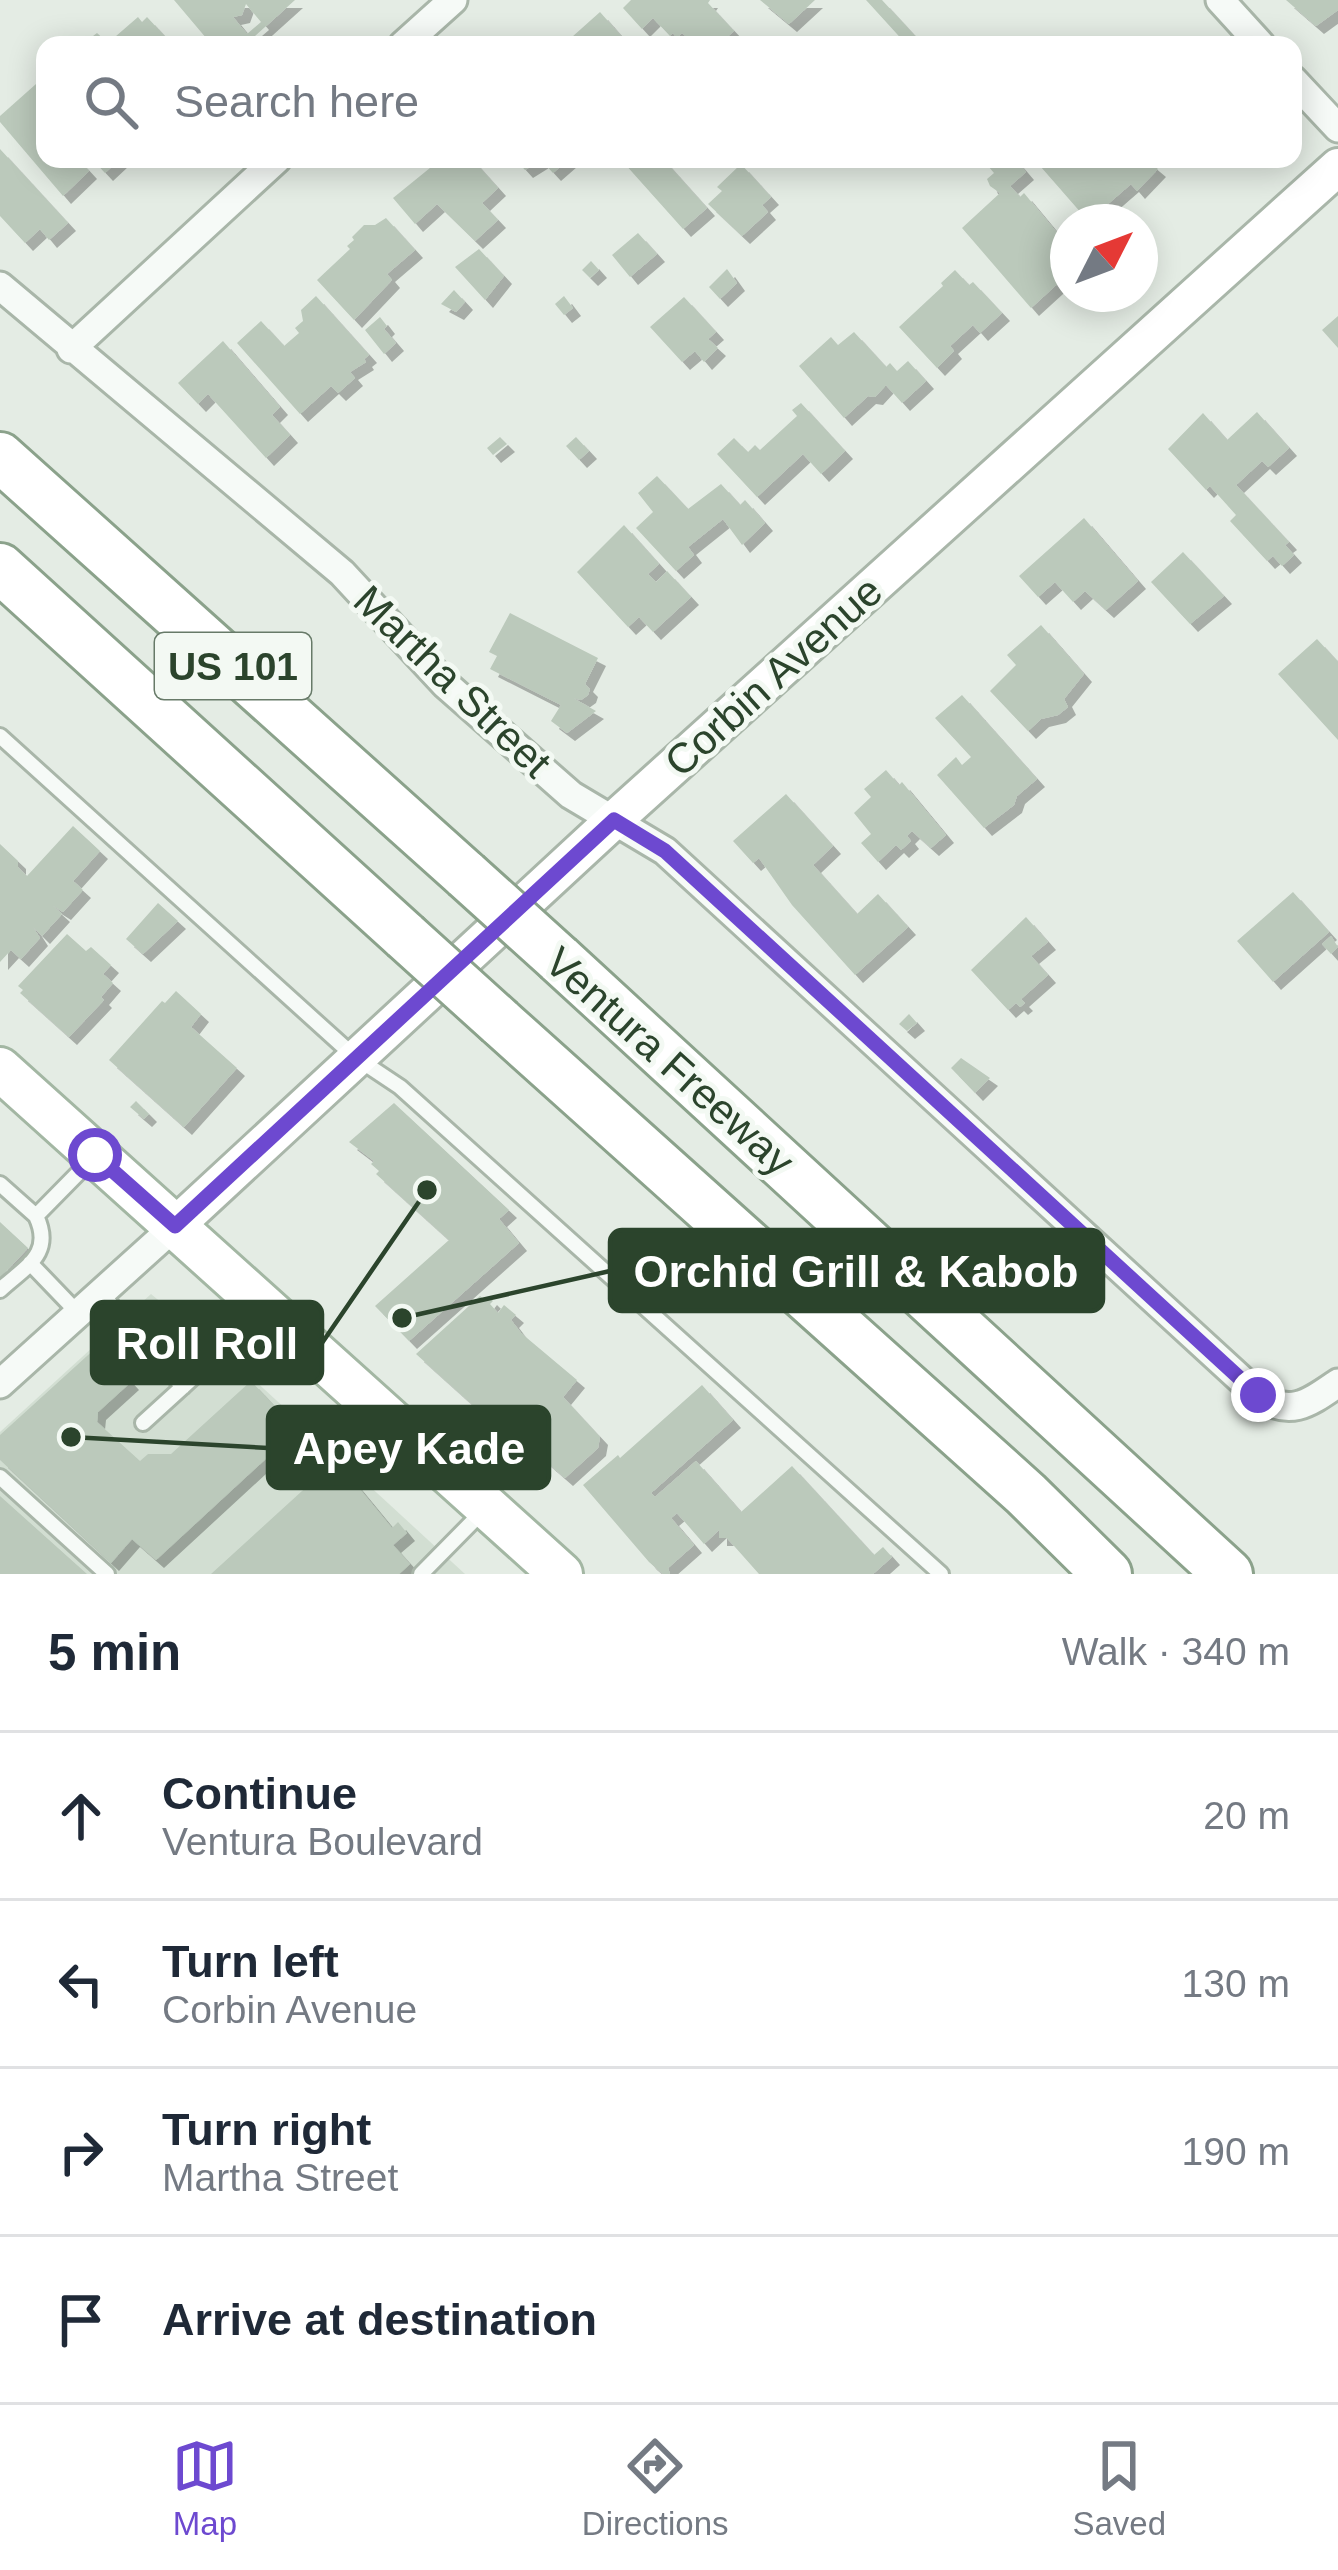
<!DOCTYPE html>
<html lang="en">
<head>
<meta charset="utf-8">
<style>
  body { margin:0; font-family:Arial,sans-serif; background:#f2f2f3; color:#1f2937 }
  .compass { position:absolute; left:1050px; top:204px; width:108px; height:108px; border-radius:50%; background:#fff; box-shadow:0 6px 30px #0003; rotate:48deg }
  .stop { position:absolute; width:36px; height:36px; margin:-27px; border:9px solid #6d49d0; border-radius:50%; background:#fff }
  .stop.end { background:#6d49d0; border-color:#fff; box-shadow:0 3px 12px #0008 }
  .list { margin:0; padding:0; list-style:none }
  h2 { display:flex; justify-content:space-between; align-items:center; height:156px; margin:0; padding:0 48px; font-size:51px }
  h2 small { font-size:39px; font-weight:400; color:#747a83 }
  .list li { display:grid; grid-template-columns:78px 1fr auto; gap:36px; align-items:center; box-sizing:border-box; height:168px; padding:0 48px; border-top:3px solid #e0e1e3 }
  .list b { display:block; font-size:45px; white-space:nowrap }
  .list p { margin:0; font-size:39px; white-space:nowrap; color:#747a83 }
  .list em { font-size:39px; font-style:normal; color:#747a83 }
  .icon { flex:none; width:66px; height:66px; fill:none; stroke:currentColor; stroke-width:2; stroke-linecap:round; stroke-linejoin:round }
  .map { position:relative; flex:none; width:1338px; height:1574px; overflow:hidden }
  .search { position:absolute; background:#fff; box-shadow:0 6px 30px #0003; left:36px; right:36px; top:36px; height:132px; display:flex; align-items:center; gap:30px; box-sizing:border-box; padding:0 42px; border-radius:24px; color:#747a83; font-size:45px }
  .sheet { height:828px; background:#fff }
  nav { display:flex; justify-content:space-around; align-items:center; box-sizing:border-box; height:168px; border-top:3px solid #e0e1e3; background:#fff; font-size:33px; color:#747a83 }
  nav a { display:grid; justify-items:center; gap:6px }
  nav .on { color:#6d49d0 }
  .map>svg:first-child { display:block }
</style>
</head>
<body>
<div class="map">
<svg width="1338" height="1574" viewBox="0 0 1338 1574">
  <defs>
    <filter id="shadow"><feDropShadow dx="8" dy="8" stdDeviation="0" flood-color="#0004"/></filter>
  </defs>
  <rect width="100%" height="100%" fill="#e4ece4"/>
  <!-- built -->
  <path fill="#d2ded2" d="M151,1294L250,1376L465,1574H0V1432Z"/>
  <!-- building -->
  <path fill="#bbc9bb" fill-rule="evenodd" filter="url(#shadow)" d="M174,0H295L245,45H212ZM246,4L261,22L247,34L233,17L242,15Z
    M631,0H710L708,3L734,31L718,45H697L682,33L677,38L673,33L670,36L653,18L642,29L623,8Z
    M760,0H815L789,24Z
    M866,0H882L917,38L907,45Z
    M1286,0H1338V10L1316,26Z
    M600,12L622,37L612,45H563Z
    M138,17L142,22L147,17L173,45H81L97,33L108,43Z
    M45,76V159H78L89,171L63,196L0,122V116Z
    M0,149L68,223L49,240L40,229L25,243L0,216Z
    M92,159H120L105,173Z
    M441,159H472L498,188L482,203L498,220L475,241L437,204L415,224L393,198Z
    M515,159H569L553,173L541,160L525,170Z
    M629,159H663L707,208L683,229L624,163Z
    M982,159H1015L1026,172L1010,186L1020,197L1024,193L1068,246V261L1060,269L1066,276L1031,308L962,228L1000,193L990,186L987,179L994,173Z
    M1034,159H1146L1158,169L1137,191L1131,184L1108,204L1112,209L1098,222H1089Z
    M741,164L771,197L762,205L768,212L742,236L708,204L722,191L717,187Z
    M386,218L415,250L387,274L392,280L354,320L317,280L350,249L347,246L354,240L352,237L364,225H375Z
    M638,233L657,254L630,277L612,255Z
    M479,249L504,276L485,300L455,267Z
    M591,261L599,270L590,278L582,270Z
    M727,269L737,283L720,299L709,287Z
    M955,270L969,285L973,282L1002,313L980,333L973,325L950,346L954,351L937,368L899,327L943,286L941,283Z
    M454,290L465,302L456,312L441,304Z
    M316,296L369,355L364,359L366,362L350,372L355,378L338,393L331,386L300,414L237,343L261,321L284,346L299,333L295,328L303,321L301,310Z
    M564,296L573,308L564,315L555,304Z
    M684,297L716,332L708,339L718,348L704,362L695,351L682,362L650,327Z
    M1338,316V348L1322,330Z
    M380,317L387,326L384,329L396,343L384,354L365,330Z
    M854,332L886,367L890,363L897,371L908,361L926,381L902,403L886,385L875,397L868,396L844,418L799,366L831,337L838,345Z
    M223,341L280,407L272,415L290,435L266,458L208,394L198,404L178,383Z
    M801,403L845,451L821,474L803,454L757,497L717,454L734,438L748,452L755,445L760,450L797,416L792,410Z
    M1257,412L1289,448L1268,467L1262,461L1236,485L1289,542L1285,545L1294,555L1282,566L1273,556L1267,561L1230,521L1236,515L1210,486L1206,490L1168,449L1203,413L1227,440Z
    M500,437L507,444L493,455L487,448Z
    M576,437L589,451L579,460L566,446Z
    M657,476L688,509L721,484L740,505L745,500L765,523L742,545L723,519L688,547L694,555L676,571L636,528L653,512L638,493Z
    M1084,518L1138,581L1106,610L1085,591L1073,602L1055,582L1038,597L1019,576Z
    M624,525L659,564L648,574L656,582L667,571L691,597L653,632L639,617L628,627L577,572Z
    M1183,552L1224,596L1190,624L1151,582Z
    M510,613L598,658L585,684L590,689L588,695L581,700L573,698L596,711L567,733L551,721L561,705L490,669L497,656L489,652Z
    M1041,625L1084,674L1064,699L1068,707L1058,715L1041,719L1028,731L990,691L1016,665L1007,655Z
    M1317,639L1338,662V740L1278,674Z
    M962,695L1037,779L1017,796L1014,805L984,828L937,775L956,757L962,765L971,757L935,718Z
    M886,770L899,785L902,782L946,835L931,848L912,831L907,836L911,841L901,850L896,845L878,862L861,843L871,834L854,813L871,797L864,789Z
    M786,794L833,846L813,865L857,914L878,894L908,927L855,975L792,905L759,858L753,863L733,841Z
    M73,826L100,851L73,881L83,890L63,912L52,905L62,914L42,936L33,927L40,938L21,959L11,950L0,962V844L18,861V867L27,876Z
    M1293,892L1329,932L1273,982L1237,941Z
    M158,903L178,921L143,954L126,939Z
    M1026,917L1048,942L1031,956L1048,975L1021,999L1025,1003L1020,1007L1016,1003L1008,1010L971,970Z
    M67,934L86,951L91,947L111,965L103,974L113,983L101,997L104,1000L69,1037L20,993L23,990L18,986Z
    M1331,936L1338,947L1331,954L1322,944Z
    M176,991L201,1014L191,1027L237,1068L184,1127L109,1060L162,1001L165,1003Z
    M909,1014L917,1023L907,1031L899,1024Z
    M961,1058L990,1078L975,1093L951,1068Z
    M136,1101L149,1114L144,1119L130,1107Z
    M394,1103L509,1210L499,1219L519,1243L409,1341L375,1306L449,1240L376,1174L379,1171L371,1164L374,1161L349,1142Z
    M0,1222L28,1248L0,1278Z
    M480,1296L486,1301L489,1297L493,1301L490,1304L498,1313L504,1305L516,1315L511,1320L521,1333L577,1380L563,1397L600,1437L598,1448L565,1478L519,1438L514,1442L416,1354Z
    M98,1346L131,1382L98,1412L97,1422L140,1461L148,1454H171L251,1381L297,1430L156,1560L132,1539L111,1563L0,1460V1435Z
    M702,1385L733,1420L651,1493L655,1497L696,1461L741,1512L792,1466L874,1555L883,1547L892,1557L873,1574H759L727,1538H719V1530L704,1544L677,1513L671,1518L694,1545L668,1568L670,1574H663L649,1562L583,1485L618,1455L620,1458Z
    M336,1460L392,1528L398,1522L407,1533L393,1545L410,1564L399,1574H211Z
    M0,1496L87,1574H0Z"/>
  <g fill="none" stroke-linecap="round" stroke-linejoin="round">
    <defs>
      <path id="service" d="M0,736L355,1057L400,1087L941,1574
        M0,1184L36,1216
        M30,1263L78,1313
        M0,1290C26,1266 54,1254 36,1216L93,1158
        M100,1292L183,1387
        M143,1423L264,1313
        M0,1477L107,1574
        M421,1574L485,1509"/>
      <path id="minor" d="M1220,0L1261,45
        M403,45L453,0
        M1293,80L1338,128
        M0,286L342,573L445,684L571,795L665,851L1258,1395C1290,1418 1309,1403 1338,1383
        M71,349L277,159
        M0,1384L175,1226"/>
      <path id="secondary" d="M175,1226L614,820L1338,167"/>
      <path id="primary" d="M0,1069L561,1574"/>
      <path id="motorway" d="M0,457L466,875
        M0,568L405,936
        M559,959L1228,1574
        M500,1022L1026,1494L1107,1574"/>
    </defs>
    <!-- service casing -->
    <use href="#service" stroke="#a9b6a9" stroke-width="20"/>
    <!-- minor casing -->
    <use href="#minor" stroke="#a9b6a9" stroke-width="33"/>
    <!-- secondary casing -->
    <use href="#secondary" stroke="#a9b6a9" stroke-width="42"/>
    <!-- primary casing -->
    <use href="#primary" stroke="#a3b7a3" stroke-width="48"/>
    <!-- motorway casing -->
    <use href="#motorway" stroke="#8ba28b" stroke-width="54"/>
    <!-- service -->
    <use href="#service" stroke="#f6faf7" stroke-width="14"/>
    <!-- minor -->
    <use href="#minor" stroke="#f6faf7" stroke-width="27"/>
    <!-- secondary -->
    <use href="#secondary" stroke="#fff" stroke-width="36"/>
    <!-- primary -->
    <use href="#primary" stroke="#fff" stroke-width="42"/>
    <!-- motorway -->
    <use href="#motorway" stroke="#fff" stroke-width="48"/>
    <defs>
      <path id="motorway-bridge" d="M466,875L559,959
        M405,936L500,1022"/>
    </defs>
    <!-- motorway-bridge casing -->
    <use href="#motorway-bridge" stroke="#8ba28b" stroke-width="54" stroke-linecap="butt"/>
    <!-- motorway-bridge -->
    <use href="#motorway-bridge" stroke="#fff" stroke-width="48"/>
  </g>
  <g fill="none" stroke-linecap="round" stroke-linejoin="round">
    <!-- route -->
    <path stroke="#6d49d0" stroke-width="15" d="M95,1155L175,1226L614,820L665,851L1258,1395"/>
  </g>
  <g text-anchor="middle" stroke-width="10" stroke-linejoin="round" paint-order="stroke">
    <!-- shield labels -->
    <rect fill="#f3f9f3" stroke="#677a68" stroke-width="3" x="155" y="633" width="156" height="66" rx="9"/>
    <g font-size="39" font-weight="bold" fill="#2b442c">
      <text x="233" y="680">US 101</text>
    </g>
    <!-- street labels -->
    <g font-size="42" fill="#2b442c" stroke="#f3f9f3">
      <text transform="translate(773 676) rotate(-42)" y="15">Corbin Avenue</text>
      <text transform="translate(453 681) rotate(44)" y="15">Martha Street</text>
      <text transform="translate(670 1061) rotate(42)" y="15">Ventura Freeway</text>
    </g>
  </g>
  <!-- callouts -->
  <path fill="none" stroke="#2b442c" stroke-width="4.5" d="M402 1318L610 1271M427 1190L322 1343M71 1437L268 1448"/>
  <g fill="#2b442c" stroke="#f3f9f3" stroke-width="4.5">
    <circle cx="402" cy="1318" r="12"/>
    <circle cx="427" cy="1190" r="12"/>
    <circle cx="71" cy="1437" r="12"/>
  </g>
  <g fill="#2b442c" stroke="#2b442c" stroke-width="4.5">
    <rect x="610" y="1230" width="493" height="81" rx="12"/>
    <rect x="92" y="1302" width="230" height="81" rx="12"/>
    <rect x="268" y="1407" width="281" height="81" rx="12"/>
  </g>
  <g font-size="45" text-anchor="middle" font-weight="bold" fill="#fff">
    <text x="856" y="1287">Orchid Grill &amp; Kabob</text>
    <text x="207" y="1359">Roll Roll</text>
    <text x="409" y="1464">Apey Kade</text>
  </g>
</svg>
<svg class="compass" viewBox="-18 -18 36 36"><path d="M0-13l5 13h-10z" fill="#e53935"/><path d="M0 13l5-13h-10z" fill="#747a83"/></svg>
<div class="stop" style="left:95px;top:1155px"></div>
<div class="stop end" style="left:1258px;top:1395px"></div>
<div class="search"><svg class="icon" aria-label="search" viewBox="0 0 24 24"><circle cx="10" cy="10" r="6"/><path d="M15 15l6 6"/></svg>Search here</div>
</div>
<section class="sheet">
<h2>5 min<small>Walk · 340 m</small></h2>
<ul class="list">
<li><svg class="icon" aria-label="ahead" viewBox="0 0 24 24"><path d="M12 20V5M6 11l6-6 6 6"/></svg><div><b>Continue</b><p>Ventura Boulevard</p></div><em>20 m</em></li>
<li><svg class="icon" aria-label="left" viewBox="0 0 24 24"><path d="M17 20v-9H6M10 6l-5 5 5 5"/></svg><div><b>Turn left</b><p>Corbin Avenue</p></div><em>130 m</em></li>
<li><svg class="icon" aria-label="right" viewBox="0 0 24 24"><path d="M7 20v-9h11M14 6l5 5-5 5"/></svg><div><b>Turn right</b><p>Martha Street</p></div><em>190 m</em></li>
<li><svg class="icon" aria-label="arrive" viewBox="0 0 24 24"><path d="M6 21V4h12l-3 4 3 4H6"/></svg><div><b>Arrive at destination</b></div></li>
</ul>
</section>
<nav>
<a class="on"><svg class="icon" aria-label="map" viewBox="0 0 24 24"><path d="M3 6l6-2 6 2 6-2v14l-6 2-6-2-6 2zM9 4v14M15 6v14"/></svg>Map</a>
<a><svg class="icon" aria-label="directions" viewBox="0 0 24 24"><path d="M12 3l9 9-9 9-9-9zM9 14v-3h6M13 9l2 2-2 2"/></svg>Directions</a>
<a><svg class="icon" aria-label="saved" viewBox="0 0 24 24"><path d="M7 4h10v16l-5-4-5 4z"/></svg>Saved</a>
</nav>
</body>
</html>
